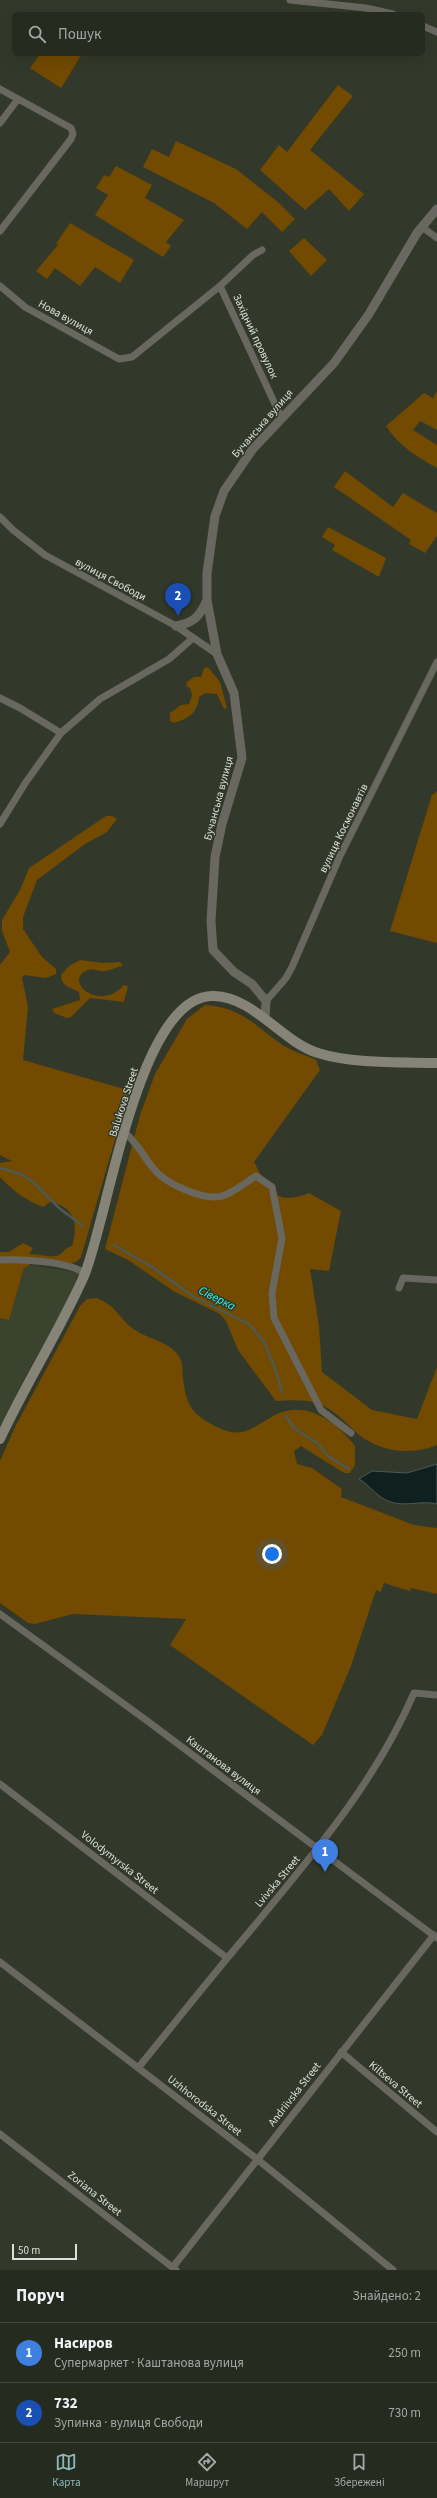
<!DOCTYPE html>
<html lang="uk">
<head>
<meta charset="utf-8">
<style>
  body { margin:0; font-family:"Source Sans 3",sans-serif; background:#32372d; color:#f1f3f6 }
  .scale { position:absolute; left:12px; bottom:10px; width:65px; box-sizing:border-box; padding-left:4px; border:2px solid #dce0d7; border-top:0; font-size:11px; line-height:14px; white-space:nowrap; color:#dce0d7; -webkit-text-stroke:3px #32392a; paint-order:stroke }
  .you { position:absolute; left:272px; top:1554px; width:14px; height:14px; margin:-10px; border:3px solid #fff; border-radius:50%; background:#1a73e8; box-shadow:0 0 0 6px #1a73e833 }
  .badge { display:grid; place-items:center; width:26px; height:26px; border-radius:50%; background:#8bbbb9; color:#fff; font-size:13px; font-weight:700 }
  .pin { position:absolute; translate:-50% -33px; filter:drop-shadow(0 1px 2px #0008) }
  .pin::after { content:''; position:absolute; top:21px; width:14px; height:12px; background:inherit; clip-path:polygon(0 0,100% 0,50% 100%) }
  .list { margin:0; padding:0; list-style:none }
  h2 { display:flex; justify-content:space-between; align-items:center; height:52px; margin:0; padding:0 16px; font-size:17px }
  h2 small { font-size:13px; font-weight:400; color:#a4a7a5 }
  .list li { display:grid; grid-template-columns:26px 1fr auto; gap:12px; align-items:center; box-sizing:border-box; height:60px; padding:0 16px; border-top:1px solid #42473e }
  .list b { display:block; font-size:15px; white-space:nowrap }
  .list p { margin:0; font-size:13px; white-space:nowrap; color:#a4a7a5 }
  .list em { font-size:13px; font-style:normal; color:#a4a7a5 }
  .icon { flex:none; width:22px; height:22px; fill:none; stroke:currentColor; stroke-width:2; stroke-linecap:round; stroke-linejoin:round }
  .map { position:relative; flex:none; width:437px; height:2270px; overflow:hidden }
  .search { position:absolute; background:#262b20; box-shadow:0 4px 16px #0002; left:12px; right:12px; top:12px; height:44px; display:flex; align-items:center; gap:10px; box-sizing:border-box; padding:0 14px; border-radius:6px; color:#a4a7a5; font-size:15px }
  .sheet { height:172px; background:#262b20 }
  nav { display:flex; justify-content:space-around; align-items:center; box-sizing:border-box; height:56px; border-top:1px solid #42473e; background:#262b20; font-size:11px; color:#a4a7a5 }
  nav a { display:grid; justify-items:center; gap:2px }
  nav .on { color:#8bbbb9 }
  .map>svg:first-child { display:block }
</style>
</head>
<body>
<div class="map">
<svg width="437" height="2270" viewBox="0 0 437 2270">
  <rect width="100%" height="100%" fill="#32392a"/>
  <!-- built -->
  <path fill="#39432e" d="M30,1265L79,1273L60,1315L27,1373L0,1427V1318L9,1320L24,1267Z"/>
  <!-- green -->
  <path fill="#724a00" d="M40,54H82L61,88L30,68Z
    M338,85L353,96L310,150L364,194L349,211L329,189L305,210L260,170L279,145L287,152Z
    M176,141L236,169L278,202L295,219L282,232L262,212L247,229L214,203L143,167L152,149L169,157Z
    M116,166L152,185L145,198L184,220L166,242L171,246L163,257L95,215L108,195L96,188L104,175L109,177Z
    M70,223L134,260L120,283L95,267L80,286L55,268L47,279L36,271L58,245L56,244Z
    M304,238L327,260L311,276L289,251Z
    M437,391V430L420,421L413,430L437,445V468C417,457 398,445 386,426L424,393L433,398Z
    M345,471L393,507L403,493L437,513V536L425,553L409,544L411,540L334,487Z
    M328,527L386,558L379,577L332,550L335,545L322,537Z
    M208,667L220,682L227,708L224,709L217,694L205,693L199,697C197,714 189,718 174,723L170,721V713L181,705L189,704L192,695L190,688L186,686L187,682L194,677H201L204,668Z
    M437,791V943L390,931L432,795Z
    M106,816H112L117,819L107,832L85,844L37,880L23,917V929L42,957L56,969V974L46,978L24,975L22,978L28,1007L23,1060L131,1091L123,1112L81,1257C72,1271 46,1261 32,1258L30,1265L24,1268L9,1320L0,1318V1252H9L23,1243L33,1248L29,1254C39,1253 50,1259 59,1255C64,1252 66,1247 72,1246C79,1224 74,1206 50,1202L43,1207C25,1200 13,1191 0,1177V1163L12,1161L0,1155V965L10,952L2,931V920L20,890L29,868Z
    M80,960L104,963L120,962L123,966C117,967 111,970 105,971C98,972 94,967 86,971C64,981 99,1013 124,985L128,986L124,1002L90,998L71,1017L67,1018L54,1013L52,1009L80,1000L79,992C71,988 61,986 61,975L69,966Z
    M205,1005C242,1007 256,1027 284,1046C294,1052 306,1055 316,1060L320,1070L254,1162C269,1189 274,1207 309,1193L341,1211L329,1271L310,1269L319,1326L322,1372L372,1410L417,1419L437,1367V1445C411,1456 380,1452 358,1434C346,1423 335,1410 319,1404C307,1399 290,1400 276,1401L238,1350L226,1321L220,1314L175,1292L128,1260L105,1249L140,1115L155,1074L187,1019Z
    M97,1298C117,1307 116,1314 131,1327C146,1340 172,1340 181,1360C183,1365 182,1373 183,1378C186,1407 194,1416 219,1428C245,1440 255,1425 275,1415C306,1399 337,1422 355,1446V1465L350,1473H344L301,1446L294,1451L297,1464L312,1468L342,1489L341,1497L414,1525L437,1528V1594L411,1588L410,1591L384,1583L381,1592L376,1590L351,1666L322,1735L313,1745L170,1645L186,1619L73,1614L35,1624L28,1623L0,1603V1461L15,1427L80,1306L87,1299Z"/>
  <!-- water -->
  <path fill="#0f201e" stroke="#4c5a56" d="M437,1464V1504C422,1500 405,1507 391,1502C377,1498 371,1486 359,1479L372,1471L407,1473Z"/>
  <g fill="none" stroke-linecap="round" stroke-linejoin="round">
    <!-- stream -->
    <path stroke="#4c5a56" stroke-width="2.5" d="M0,1168L21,1174L34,1183L59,1208L83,1226
      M114,1245L152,1267L194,1297L249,1324L264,1342L275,1368L282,1392
      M286,1416L294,1428L318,1444L328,1456L349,1469"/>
    <!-- minor -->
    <path stroke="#696860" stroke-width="7" d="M290,0L366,8L393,14
      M423,26L437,32
      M0,89L71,128L73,134L71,139L0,231
      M0,123L18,99
      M422,227L437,238
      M0,286L25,307L119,359L132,357L220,286L253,255L262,250
      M220,286L281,417
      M0,517L13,530L45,555L176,626L217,654
      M0,698L20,708L61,733
      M0,824L26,782L61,733L100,699L169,659L193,638
      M266,1001L286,978L292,967L340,856L437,662
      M124,1132C137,1142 143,1156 153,1168C164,1183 203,1201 222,1196C233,1193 246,1182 256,1176L272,1187L282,1238L272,1293L274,1318L321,1410L351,1433
      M0,1260C19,1259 71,1261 85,1274
      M399,1288L403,1278L437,1280
      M0,1614L146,1720L437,1938
      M0,1784L227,1958
      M0,1962L257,2159L393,2270
      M341,2052L437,2132
      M138,2068C177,2020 215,1972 255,1925C315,1852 376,1781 414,1693L437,1695
      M0,2134L176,2270
      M173,2267L434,1935"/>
    <!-- tertiary -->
    <path stroke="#696860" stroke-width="9" d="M176,626C194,623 200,616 207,600
      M265,1018L266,1001L252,984L234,972L213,950L211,921L215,857L222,824L242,758L234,693L217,654L207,600V573L215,516L224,491L252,450L334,363L369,314L417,233L437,209"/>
    <!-- secondary -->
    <path stroke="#858477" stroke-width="10" d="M0,1439C26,1383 59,1332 84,1276C108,1220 138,993 214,996C254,997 282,1042 318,1053C353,1064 400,1062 437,1063"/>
  </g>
  <g text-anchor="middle" stroke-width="3" stroke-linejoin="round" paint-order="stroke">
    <!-- street labels -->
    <g font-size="11" fill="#dce0d7" stroke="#32392a">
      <text transform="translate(66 317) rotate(29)" y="4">Нова вулиця</text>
      <text transform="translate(256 336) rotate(65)" y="4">Західний провулок</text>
      <text transform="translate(262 423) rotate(-49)" y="4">Бучанська вулиця</text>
      <text transform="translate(111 579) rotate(28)" y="4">вулиця Свободи</text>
      <text transform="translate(218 798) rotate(-75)" y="4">Бучанська вулиця</text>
      <text transform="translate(343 828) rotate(-64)" y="4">вулиця Космонавтів</text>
      <text transform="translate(123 1102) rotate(-72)" y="4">Balukova Street</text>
      <text transform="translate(224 1765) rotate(37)" y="4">Каштанова вулиця</text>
      <text transform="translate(120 1862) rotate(38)" y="4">Volodymyrska Street</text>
      <text transform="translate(277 1881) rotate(-50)" y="4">Lvivska Street</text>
      <text transform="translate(396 2084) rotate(40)" y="4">Kiltseva Street</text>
      <text transform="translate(294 2094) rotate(-52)" y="4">Andriivska Street</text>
      <text transform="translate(205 2105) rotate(38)" y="4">Uzhhorodska Street</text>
      <text transform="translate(95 2193) rotate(38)" y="4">Zoriana Street</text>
    </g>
    <!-- water labels -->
    <g font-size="12" font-style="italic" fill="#2bf8e4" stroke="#32392a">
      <text transform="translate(217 1298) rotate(27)" y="4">Сіверка</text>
    </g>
  </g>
</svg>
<div class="scale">50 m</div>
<div class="you"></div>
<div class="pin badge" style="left:325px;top:1872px;background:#3f7fe0">1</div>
<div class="pin badge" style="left:178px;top:616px;background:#1a4fb4">2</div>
<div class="search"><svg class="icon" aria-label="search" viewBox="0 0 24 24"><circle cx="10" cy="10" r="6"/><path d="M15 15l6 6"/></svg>Пошук</div>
</div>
<section class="sheet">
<h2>Поруч<small>Знайдено: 2</small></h2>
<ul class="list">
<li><span class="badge" style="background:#3f7fe0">1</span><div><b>Насиров</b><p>Супермаркет · Каштанова вулиця</p></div><em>250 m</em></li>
<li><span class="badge" style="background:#1a4fb4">2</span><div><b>732</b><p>Зупинка · вулиця Свободи</p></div><em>730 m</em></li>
</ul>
</section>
<nav>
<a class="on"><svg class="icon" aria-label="map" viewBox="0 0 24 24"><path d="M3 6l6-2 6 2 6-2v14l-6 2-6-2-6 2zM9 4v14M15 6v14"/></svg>Карта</a>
<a><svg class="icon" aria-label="directions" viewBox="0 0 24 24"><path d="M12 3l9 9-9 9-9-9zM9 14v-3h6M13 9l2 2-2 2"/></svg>Маршрут</a>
<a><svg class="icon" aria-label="saved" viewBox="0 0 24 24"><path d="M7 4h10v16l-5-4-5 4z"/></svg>Збережені</a>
</nav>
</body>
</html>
